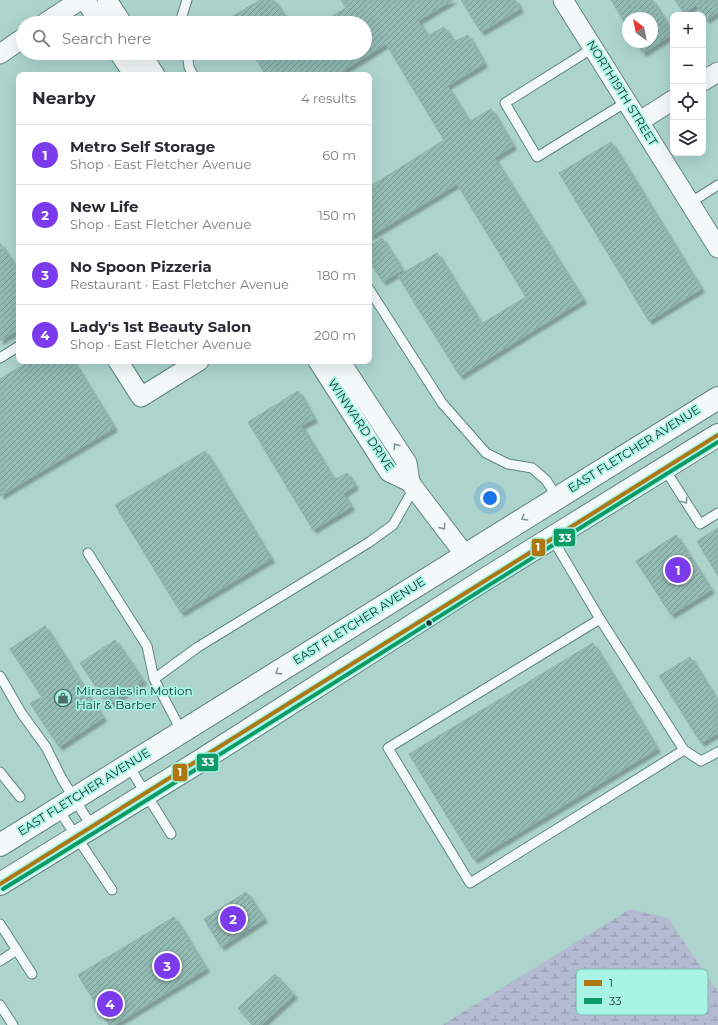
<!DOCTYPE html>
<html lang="en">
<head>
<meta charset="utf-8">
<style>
  body { margin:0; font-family:Montserrat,sans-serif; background:#f2f2f3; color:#2b2b33 }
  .controls { position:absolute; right:12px; top:12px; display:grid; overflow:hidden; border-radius:8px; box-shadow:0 4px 16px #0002 }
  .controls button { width:36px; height:36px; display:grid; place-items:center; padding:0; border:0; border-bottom:1px solid #e1e1e2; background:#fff; color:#2b2b33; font:20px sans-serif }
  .compass { position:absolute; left:622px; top:12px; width:36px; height:36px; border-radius:50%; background:#fff; box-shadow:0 4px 16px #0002; rotate:328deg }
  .you { position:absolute; left:490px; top:498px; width:14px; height:14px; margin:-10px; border:3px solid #fff; border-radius:50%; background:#1a73e8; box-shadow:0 0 0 6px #1a73e833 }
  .badge { display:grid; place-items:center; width:26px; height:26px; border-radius:50%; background:#7c3aed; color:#fff; font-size:13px; font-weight:700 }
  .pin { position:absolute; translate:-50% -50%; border:2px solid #fff; box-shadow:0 1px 4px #0006 }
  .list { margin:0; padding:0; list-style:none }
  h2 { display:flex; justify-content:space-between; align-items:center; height:52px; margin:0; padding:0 16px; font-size:17px }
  h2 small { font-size:13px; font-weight:400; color:#7c7c81 }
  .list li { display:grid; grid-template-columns:26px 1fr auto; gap:12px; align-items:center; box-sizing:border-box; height:60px; padding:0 16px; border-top:1px solid #e1e1e2 }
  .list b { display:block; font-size:15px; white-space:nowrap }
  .list p { margin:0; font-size:13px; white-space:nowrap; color:#7c7c81 }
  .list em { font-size:13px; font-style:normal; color:#7c7c81 }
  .icon { flex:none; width:22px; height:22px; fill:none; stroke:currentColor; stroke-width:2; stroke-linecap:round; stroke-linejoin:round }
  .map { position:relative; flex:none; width:718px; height:1025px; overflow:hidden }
  .search { position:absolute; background:#fff; box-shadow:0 4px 16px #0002; left:16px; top:16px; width:356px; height:44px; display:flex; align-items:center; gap:10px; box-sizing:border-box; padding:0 14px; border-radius:22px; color:#7c7c81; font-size:15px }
  .panel { position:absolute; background:#fff; box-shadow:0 4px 16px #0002; left:16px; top:72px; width:356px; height:292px; border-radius:8px }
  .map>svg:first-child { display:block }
</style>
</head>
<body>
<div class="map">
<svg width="718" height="1025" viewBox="0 0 718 1025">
  <defs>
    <pattern id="wetland-marsh" width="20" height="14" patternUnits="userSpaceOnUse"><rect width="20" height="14" fill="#b3bbd2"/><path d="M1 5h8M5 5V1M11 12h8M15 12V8" fill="none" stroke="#9199ab"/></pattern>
    <pattern id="building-hatch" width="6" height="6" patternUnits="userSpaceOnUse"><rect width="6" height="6" fill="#93bbb4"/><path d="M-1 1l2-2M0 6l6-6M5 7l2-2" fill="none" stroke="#779993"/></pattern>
    <filter id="shadow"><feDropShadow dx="3.5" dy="3.5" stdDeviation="1" flood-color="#0004"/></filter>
  </defs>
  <rect width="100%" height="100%" fill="#acd4cd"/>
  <!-- wetland -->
  <path fill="url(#wetland-marsh)" d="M630,909L668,918L718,992V1025H442Z"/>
  <!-- building -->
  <path fill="url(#building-hatch)" stroke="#90b1ab" filter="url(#shadow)" d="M260,0H274L288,23H233L230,18Z
    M341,0H453L418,21L428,36L444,27L454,42L468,35L484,64L447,86L469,122L491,109L513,146L494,158L583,300L460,376L398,276L437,253L481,324L526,297L457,184L369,237V183L371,186L444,140L386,44L336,75H266L252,53H365V23H320L346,8Z
    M461,0H515L520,9L481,32Z
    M611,0H652L673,34L643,53L636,42H652V18H628V28Z
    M675,0H718V12L706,20L696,5L684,13Z
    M611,142L701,289L649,321L559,173Z
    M382,238L402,270L383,282L369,260V247Z
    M0,243L19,273V329L0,341Z
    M30,361H73L114,428L0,496V379Z
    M298,391L314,419L301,426L334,480L347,473L355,486L343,494L351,507L313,530L248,422Z
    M205,451L271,559L181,613L115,505Z
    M718,528V576L697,541Z
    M676,535L711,590L671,615L636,561Z
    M45,626L103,718L59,747L30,703L42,697L10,649Z
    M115,640L143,681L108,705L80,663Z
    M593,643L657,749L474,860L409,754Z
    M690,657L718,702V733L701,743L659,676Z
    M246,892L264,919L221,947L204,919Z
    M174,917L206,969L114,1025H109L78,975Z
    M275,974L294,995L261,1025H253L238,1008Z"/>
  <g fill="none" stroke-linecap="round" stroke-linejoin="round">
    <defs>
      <path id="lane" d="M183,23L182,16L187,0
        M593,48L505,103L537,157L628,101
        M187,53L189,67L193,75
        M690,203L718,185
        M369,289L442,403L486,453L508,464L532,468L546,480L557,497
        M0,358L19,346
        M664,468L700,524L718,513
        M552,538L600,619L684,750L701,761L718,752
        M88,553L147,646L154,679
        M600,619L388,748L470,883L684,750
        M0,676L22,714L46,747L62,779L92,827
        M182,732L154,679L198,647L368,543L393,525L414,488
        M128,765L171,834
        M0,772L20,797
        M58,809L112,890
        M0,924L32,974
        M0,961L17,950
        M0,1005L13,1025"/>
      <path id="street" d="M85,0L100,23
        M107,0L122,23
        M563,0L718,248
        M45,23L80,0
        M119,53L134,75
        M141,53L155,75
        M0,54L23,38
        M703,81L718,72
        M640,121L673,100
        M118,361L141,397L199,361
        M318,361L389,472L410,482
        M340,361L407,463L410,482L414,488L465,555"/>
      <path id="secondary" d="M0,845L718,398
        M0,884L200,761L479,583L718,435"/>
    </defs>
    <!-- lane casing -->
    <use href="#lane" stroke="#628580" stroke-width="11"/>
    <!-- street casing -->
    <use href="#street" stroke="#628580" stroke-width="21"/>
    <!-- secondary casing -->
    <use href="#secondary" stroke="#628580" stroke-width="24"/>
    <!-- lane -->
    <use href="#lane" stroke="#f3f9f8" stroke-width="9"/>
    <!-- street -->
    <use href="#street" stroke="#f3f9f8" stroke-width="19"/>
    <!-- secondary -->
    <use href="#secondary" stroke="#f3f9f8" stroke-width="22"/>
    <defs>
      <path id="bus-1" d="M0,884C240,736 478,584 718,435"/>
      <path id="bus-2" d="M3,889C243,742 479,590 718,442"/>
    </defs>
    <!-- bus-1 casing -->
    <use href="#bus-1" stroke="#a7f3e5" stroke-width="7"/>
    <!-- bus-2 casing -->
    <use href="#bus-2" stroke="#a7f3e5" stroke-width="7"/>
    <!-- bus-1 -->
    <use href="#bus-1" stroke="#ae7712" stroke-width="4"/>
    <!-- bus-2 -->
    <use href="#bus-2" stroke="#0c9b66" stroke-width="4"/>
  </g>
  <!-- one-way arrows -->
  <defs><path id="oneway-chevron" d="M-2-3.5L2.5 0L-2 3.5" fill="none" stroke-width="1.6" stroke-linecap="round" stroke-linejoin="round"/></defs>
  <g stroke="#859895">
    <use href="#oneway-chevron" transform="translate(396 446) rotate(-123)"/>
    <use href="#oneway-chevron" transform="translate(685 501) rotate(57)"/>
    <use href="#oneway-chevron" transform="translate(524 518) rotate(148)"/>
    <use href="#oneway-chevron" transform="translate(443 527) rotate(54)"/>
    <use href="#oneway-chevron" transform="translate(278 672) rotate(148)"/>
  </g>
  <!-- icons -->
  <defs>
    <symbol id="shop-ring" viewBox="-11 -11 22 22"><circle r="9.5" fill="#a7f3e5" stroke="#4b6e68" stroke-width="1.5"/><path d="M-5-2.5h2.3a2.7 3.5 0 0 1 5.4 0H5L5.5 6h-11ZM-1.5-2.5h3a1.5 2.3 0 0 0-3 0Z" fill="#4b6e68"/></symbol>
  </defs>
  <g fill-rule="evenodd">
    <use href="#shop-ring" x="53" y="688" width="20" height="20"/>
  </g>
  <!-- markers -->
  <circle fill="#173732" stroke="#a7f3e5" stroke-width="1.5" cx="429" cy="623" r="3.5"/>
  <g text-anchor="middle" stroke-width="3.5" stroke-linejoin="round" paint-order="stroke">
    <!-- street labels -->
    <g font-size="12" fill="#173732" stroke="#a7f3e5">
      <text transform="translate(622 93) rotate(58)" y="4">NORTH19TH STREET</text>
      <text transform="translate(361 425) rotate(56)" y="4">WINWARD DRIVE</text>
      <text transform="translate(634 449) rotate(-32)" y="4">EAST FLETCHER AVENUE</text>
      <text transform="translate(359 621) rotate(-32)" y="4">EAST FLETCHER AVENUE</text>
      <text transform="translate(84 792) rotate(-32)" y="4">EAST FLETCHER AVENUE</text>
    </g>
    <!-- poi labels -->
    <g font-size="12" fill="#173732" stroke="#a7f3e5" text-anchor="start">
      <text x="76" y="695">Miracales in Motion<tspan x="76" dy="14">Hair &amp; Barber</tspan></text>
    </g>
  </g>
  <!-- legend -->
  <rect x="576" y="969" width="132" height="46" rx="6" fill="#a7f3e5" stroke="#7cbbaf" stroke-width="1"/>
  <rect x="584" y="980" width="18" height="6" fill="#ae7712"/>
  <rect x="584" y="998" width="18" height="6" fill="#0c9b66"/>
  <g font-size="11" fill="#173732">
    <text x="609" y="987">1</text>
    <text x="609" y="1005">33</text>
  </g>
  <g stroke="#a7f3e5" stroke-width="1.5">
    <rect x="553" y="528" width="23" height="19" rx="4" fill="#0c9b66"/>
    <rect x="531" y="538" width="15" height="19" rx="4" fill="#ae7712"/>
    <rect x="196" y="753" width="23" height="19" rx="4" fill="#0c9b66"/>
    <rect x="172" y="763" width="16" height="19" rx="4" fill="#ae7712"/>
  </g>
  <g font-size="11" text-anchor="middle" font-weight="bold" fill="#fff">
    <text x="565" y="542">33</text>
    <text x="538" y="551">1</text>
    <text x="208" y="766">33</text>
    <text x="180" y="776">1</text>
  </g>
</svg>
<div class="controls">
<button>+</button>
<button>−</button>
<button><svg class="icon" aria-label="locate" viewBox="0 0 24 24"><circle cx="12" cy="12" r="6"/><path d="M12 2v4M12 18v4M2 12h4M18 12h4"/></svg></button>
<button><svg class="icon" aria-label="layers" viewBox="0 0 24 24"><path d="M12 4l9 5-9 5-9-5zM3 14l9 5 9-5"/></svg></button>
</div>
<svg class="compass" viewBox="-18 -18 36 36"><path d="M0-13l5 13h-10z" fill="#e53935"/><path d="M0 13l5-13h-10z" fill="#7c7c81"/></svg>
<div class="you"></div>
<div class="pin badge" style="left:678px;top:570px">1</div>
<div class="pin badge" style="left:233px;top:919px">2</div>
<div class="pin badge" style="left:167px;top:966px">3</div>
<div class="pin badge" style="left:110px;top:1004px">4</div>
<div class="search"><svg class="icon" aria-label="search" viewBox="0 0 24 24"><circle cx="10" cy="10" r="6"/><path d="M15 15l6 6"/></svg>Search here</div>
<section class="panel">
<h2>Nearby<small>4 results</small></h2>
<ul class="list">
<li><span class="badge">1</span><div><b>Metro Self Storage</b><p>Shop · East Fletcher Avenue</p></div><em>60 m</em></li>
<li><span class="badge">2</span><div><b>New Life</b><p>Shop · East Fletcher Avenue</p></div><em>150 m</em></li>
<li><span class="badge">3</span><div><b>No Spoon Pizzeria</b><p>Restaurant · East Fletcher Avenue</p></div><em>180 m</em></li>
<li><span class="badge">4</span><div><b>Lady's 1st Beauty Salon</b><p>Shop · East Fletcher Avenue</p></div><em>200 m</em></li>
</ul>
</section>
</div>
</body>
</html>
